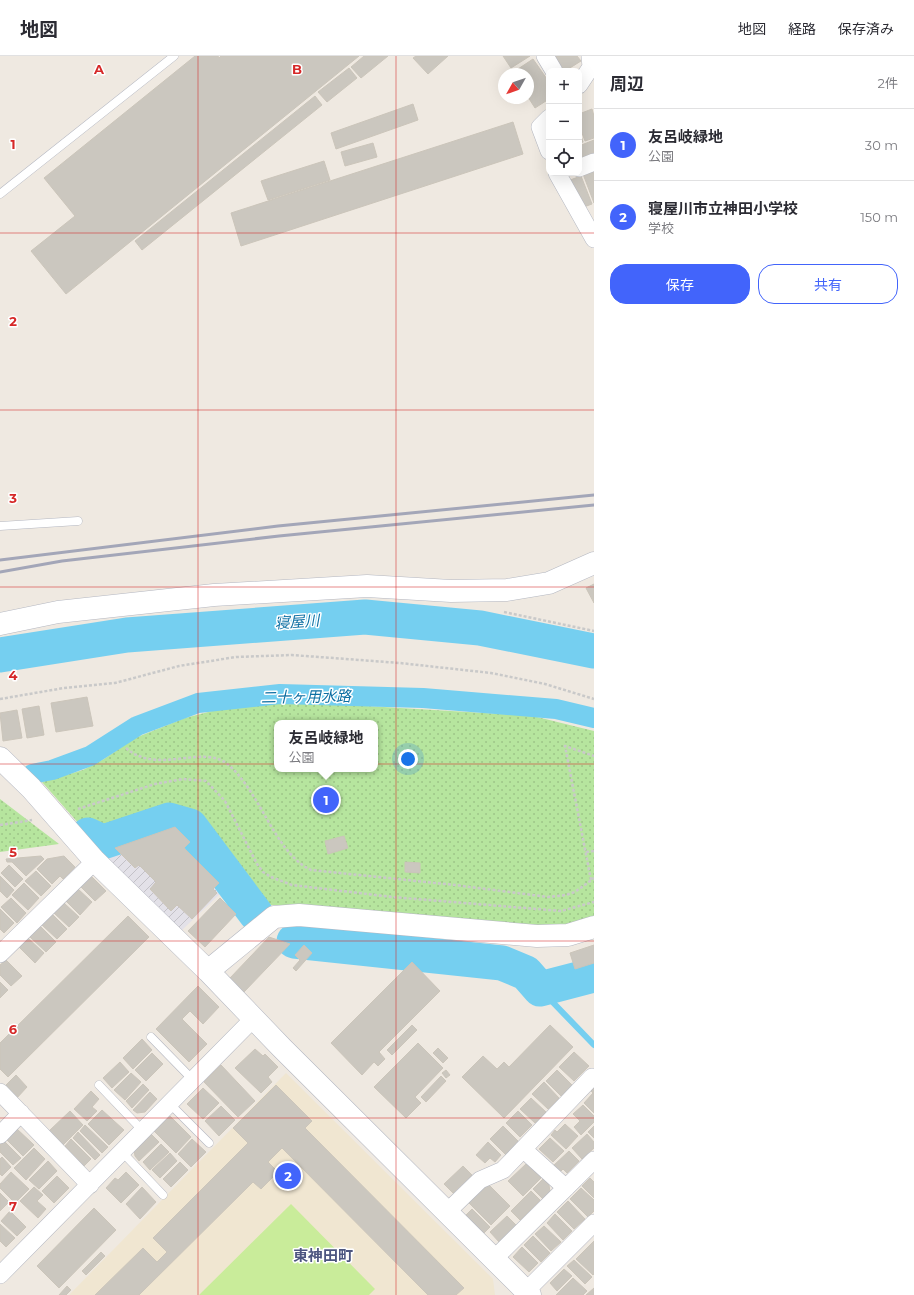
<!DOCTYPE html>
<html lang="ja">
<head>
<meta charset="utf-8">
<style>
  body { margin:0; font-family:Montserrat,"Noto Sans JP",sans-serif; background:#f2f2f3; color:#2b2b33 }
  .controls { position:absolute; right:12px; top:12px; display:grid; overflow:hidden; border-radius:8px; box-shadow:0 4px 16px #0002 }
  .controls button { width:36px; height:36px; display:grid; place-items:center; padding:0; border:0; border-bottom:1px solid #e1e1e2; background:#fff; color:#2b2b33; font:20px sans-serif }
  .compass { position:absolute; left:498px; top:12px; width:36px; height:36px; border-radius:50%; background:#fff; box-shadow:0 4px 16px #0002; rotate:230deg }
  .you { position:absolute; left:408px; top:703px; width:14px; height:14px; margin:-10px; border:3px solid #fff; border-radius:50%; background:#1a73e8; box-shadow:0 0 0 6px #1a73e833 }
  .badge { display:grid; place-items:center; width:26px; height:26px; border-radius:50%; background:#4264fb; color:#fff; font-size:13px; font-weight:700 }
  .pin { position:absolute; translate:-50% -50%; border:2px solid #fff; box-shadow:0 1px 4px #0006 }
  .popup { position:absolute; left:274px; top:664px; width:104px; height:52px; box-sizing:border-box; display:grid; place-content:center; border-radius:8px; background:#fff; filter:drop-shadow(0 1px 3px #0005); font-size:13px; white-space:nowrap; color:#7c7c81 }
  .popup b { font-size:15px; color:#2b2b33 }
  .popup::after { content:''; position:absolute; left:50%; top:100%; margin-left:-8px; border:8px solid transparent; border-top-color:#fff }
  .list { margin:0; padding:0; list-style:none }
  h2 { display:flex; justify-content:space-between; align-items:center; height:52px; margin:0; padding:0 16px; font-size:17px }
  h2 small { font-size:13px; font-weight:400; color:#7c7c81 }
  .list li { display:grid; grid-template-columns:26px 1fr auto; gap:12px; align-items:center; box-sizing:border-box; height:72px; padding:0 16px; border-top:1px solid #e1e1e2 }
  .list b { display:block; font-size:15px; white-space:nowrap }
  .list p { margin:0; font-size:13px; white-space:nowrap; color:#7c7c81 }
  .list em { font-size:13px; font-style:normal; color:#7c7c81 }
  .actions { display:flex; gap:8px; padding:12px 16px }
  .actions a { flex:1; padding:9px 0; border:1px solid #4264fb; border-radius:16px; text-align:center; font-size:14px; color:#4264fb }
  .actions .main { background:#4264fb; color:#fff }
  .icon { flex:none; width:22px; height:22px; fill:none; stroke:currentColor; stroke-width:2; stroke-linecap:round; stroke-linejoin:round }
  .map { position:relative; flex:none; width:594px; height:1239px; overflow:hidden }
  header { display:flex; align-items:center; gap:24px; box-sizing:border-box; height:56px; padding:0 20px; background:#fff; border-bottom:1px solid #e1e1e2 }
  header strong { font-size:19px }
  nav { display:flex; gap:22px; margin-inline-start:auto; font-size:14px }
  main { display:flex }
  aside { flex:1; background:#fff }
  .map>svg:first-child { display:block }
</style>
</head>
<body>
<header>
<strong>地図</strong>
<nav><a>地図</a><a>経路</a><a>保存済み</a></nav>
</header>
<main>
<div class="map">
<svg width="594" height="1239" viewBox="0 0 594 1239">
  <defs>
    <pattern id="industrial-furrows" width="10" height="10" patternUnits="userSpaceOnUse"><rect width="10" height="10" fill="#e3e1e8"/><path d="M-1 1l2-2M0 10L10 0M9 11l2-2" fill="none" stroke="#c3c1c7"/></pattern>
    <pattern id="park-dots" width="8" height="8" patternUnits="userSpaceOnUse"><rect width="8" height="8" fill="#b6e59e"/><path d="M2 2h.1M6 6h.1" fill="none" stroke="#9dc588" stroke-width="1.8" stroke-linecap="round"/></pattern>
  </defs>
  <rect width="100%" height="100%" fill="#efe9e1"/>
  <!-- industrial -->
  <path fill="url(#industrial-furrows)" d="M180,769L192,776L224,834L181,875L100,796L159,771Z"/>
  <!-- education -->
  <path fill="#f0e6d1" d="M286,1017L493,1223L495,1239H69Z"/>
  <!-- park -->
  <path fill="url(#park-dots)" fill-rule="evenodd" d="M299,646L533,660L594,675V861L558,872L276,849H270L258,856L255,855L244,842L191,769L169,762L103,784L88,778L42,726L83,714L104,703L135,682L185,662L239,648ZM277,667H375V713H277Z
    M0,743L59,788L0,796Z"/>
  <!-- pitch -->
  <path fill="#c9ec9a" d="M291,1148L375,1233L369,1239H199Z"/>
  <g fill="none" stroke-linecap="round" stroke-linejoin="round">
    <!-- stream -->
    <path stroke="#75cff0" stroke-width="6" d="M540,933L594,989"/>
    <!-- canal -->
    <path stroke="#75cff0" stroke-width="20" d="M32,718L52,714L90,700L137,670L198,647L280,638L423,642L556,653L594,662"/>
    <!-- river -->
    <path stroke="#75cff0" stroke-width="35" d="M0,599L127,579L365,561L480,572L594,595
      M88,779L103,786L169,764L190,770L256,858
      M294,885L502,907L526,917L540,933L594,919"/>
  </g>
  <!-- building -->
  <path fill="#cbc7bf" stroke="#cbc5ba" d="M195,0H218L219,2L221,0H359L66,238L31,195L75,160L44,122Z
    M364,0H388L361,22L351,11Z
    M416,0H448L428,18L413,2Z
    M503,0H530L511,12Z
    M555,0H577L581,5L565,15Z
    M533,3L549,26V43L535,52L528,41V18L512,17Z
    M349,12L357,22L327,46L318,36Z
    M315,40L322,49L142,194L135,185Z
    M413,48L418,64L336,93L331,77Z
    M592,53L594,60V82L585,85L579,69V58Z
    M513,66L523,98L241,190L231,157Z
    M579,74L583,86L579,87Z
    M594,84V101L579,107V90Z
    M373,87L377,101L345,110L341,96Z
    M324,105L330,124L268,144L261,125Z
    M594,115V147L583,118Z
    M581,120L592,148L581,152L570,124Z
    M594,528V547L586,532Z
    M87,641L93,670L56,676L51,647Z
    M39,650L44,679L27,682L22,653Z
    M17,654L22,682L3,685L0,657Z
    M175,771L190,786L184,792L219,827L213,833L217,837L192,863L177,849L171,855L150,833L156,826L139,809L135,812L115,792Z
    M344,780L348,792L328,798L325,785Z
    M41,800L44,803L26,820L12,806H7L6,803Z
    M64,800L75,811L63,823L60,820L52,828L37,813L47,803Z
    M405,806L420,807V817L405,816Z
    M9,809L23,823L15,831L1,817Z
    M36,815L51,830L41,840L25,825Z
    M90,819L106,835L95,845L79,829Z
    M0,820L14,834L7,842L0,835Z
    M24,827L39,842L28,854L12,839Z
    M77,832L92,846L80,859L65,844Z
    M11,842L26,857L17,867L1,851Z
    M220,842L236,858L205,891L188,875Z
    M64,847L79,861L69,871L54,857Z
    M0,853L14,867L4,877L0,873Z
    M52,858L67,873L57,883L42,869Z
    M128,860L149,881L8,1021L0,1013V987Z
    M40,870L56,886L46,896L30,881Z
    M269,881L290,888L244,936L230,922Z
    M28,882L44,897L35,907L19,891Z
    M304,889L312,897L296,915L293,912L300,904L295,899Z
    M594,889V907L575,913L570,897Z
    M6,904L22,920L11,930L0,919V909Z
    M412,906L440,935L379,996L385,1003L378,1010L374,1006L362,1019L331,987Z
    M0,926L8,934L0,942Z
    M198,930L219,951L203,968L190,955L182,963L207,988L189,1006L156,973Z
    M412,969L417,974L392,999L387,994Z
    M550,969L573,991L504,1062L462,1021L483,1000L497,1013L504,1006L509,1011Z
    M142,983L152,994L133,1013L123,1002Z
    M418,987L443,1012L415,1041L421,1047L406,1062L374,1031Z
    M438,992L448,1002L443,1007L433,997Z
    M255,993L263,1000L265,998L278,1011L268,1021L272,1026L261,1037L235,1012Z
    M574,996L589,1010L574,1025L559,1011Z
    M152,997L163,1008L146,1025L135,1014Z
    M120,1006L129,1016L112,1032L103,1022Z
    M221,1009L255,1045L238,1061L204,1026Z
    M446,1014L450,1019L446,1022L442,1017Z
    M557,1014L574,1031L563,1042L546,1025Z
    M131,1017L141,1026L125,1044L114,1034Z
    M16,1019L27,1031L16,1043L4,1031Z
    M441,1020L446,1025L426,1046L421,1041Z
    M544,1026L559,1042L548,1053L532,1038Z
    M143,1028L149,1034L132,1052L126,1045Z
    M276,1029L312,1065L305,1072L464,1232L456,1239H428L282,1092L268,1106L278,1116L261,1133L253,1126L139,1239H95L143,1192L157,1206L167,1196L153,1182L248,1087L233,1072Z
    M203,1032L219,1047L203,1063L187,1048Z
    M594,1032V1057L584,1047L593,1037L591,1035Z
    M91,1035L99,1043L92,1051L97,1055L87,1065L74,1053Z
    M150,1036L157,1043L145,1056L137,1057L133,1054Z
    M531,1042L546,1056L535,1067L520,1053Z
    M583,1049L594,1060V1066L581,1079L574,1071L580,1065L573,1058Z
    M221,1050L235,1064L219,1080L205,1065Z
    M102,1054L124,1074L109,1089L88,1068Z
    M70,1055L83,1069L63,1089L49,1075Z
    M518,1055L532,1069L520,1081L506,1067Z
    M169,1059L191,1081L176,1097L154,1075Z
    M565,1068L578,1080L566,1093L551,1079L555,1074L557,1076Z
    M85,1069L108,1091L102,1097L80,1075Z
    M503,1070L519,1086L506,1099L490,1083Z
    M594,1070V1082L588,1076Z
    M16,1072L34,1089L23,1100L6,1083Z
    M78,1076L100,1099L95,1104L73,1082Z
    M150,1077L159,1086L139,1105L135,1100L134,1094Z
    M587,1078L594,1086V1092L582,1103L572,1092Z
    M550,1082L564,1095L553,1106L539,1093Z
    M71,1083L91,1103L84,1110L65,1090Z
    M192,1083L206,1096L191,1111L178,1098Z
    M4,1085L21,1102L13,1109L0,1096V1089Z
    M488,1086L501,1099L495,1106L490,1102L485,1107L476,1099Z
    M161,1088L169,1096L150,1114L143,1106Z
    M34,1092L45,1103L26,1124L14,1112Z
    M569,1095L579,1105L567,1117L563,1113L559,1117L553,1110Z
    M170,1097L177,1105L160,1122L152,1114Z
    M2,1101L11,1111L2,1120L0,1118V1103Z
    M48,1105L57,1115L39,1133L29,1124Z
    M180,1106L188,1114L171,1131L163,1123Z
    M527,1107L541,1122L523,1140L508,1125Z
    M463,1110L472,1119L453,1137L444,1128Z
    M11,1116L29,1133L15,1147L0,1132V1128Z
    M126,1116L139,1129L121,1147L106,1132L115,1122L118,1124Z
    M57,1120L69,1132L54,1147L42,1135Z
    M590,1122L594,1126V1142L582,1130Z
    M543,1123L549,1129L550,1136L543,1143L533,1133Z
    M488,1128L510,1150L491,1169L469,1147Z
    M34,1131L43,1139L37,1145L46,1153L38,1162L20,1145Z
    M142,1131L156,1146L140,1163L126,1148Z
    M581,1132L594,1144V1155L588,1161L570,1143Z
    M531,1135L540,1144L520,1164L511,1155Z
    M0,1137L9,1146L0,1155Z
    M568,1145L585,1163L574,1173L557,1156Z
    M94,1152L116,1174L59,1232L37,1210Z
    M472,1153L490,1171L484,1177L465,1160Z
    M10,1155L26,1171L17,1180L1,1165Z
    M555,1158L572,1175L563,1184L547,1167Z
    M507,1160L517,1170L500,1187L490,1176Z
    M0,1168L15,1182L6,1191L0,1185Z
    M544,1170L561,1186L551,1195L535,1178Z
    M533,1180L550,1197L541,1206L524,1189Z
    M594,1185V1218L593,1219L576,1203Z
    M522,1191L538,1207L529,1216L513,1201Z
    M101,1196L105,1200L86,1219L82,1215Z
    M574,1204L592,1221L585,1228L567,1210Z
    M564,1213L572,1220L557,1235L550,1227Z
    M573,1222L587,1235L583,1239H556Z
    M67,1230L71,1234L66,1239H59Z
    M594,1232V1239H586Z"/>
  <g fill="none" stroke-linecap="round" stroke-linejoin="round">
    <defs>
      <path id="lane" d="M0,138L174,0
        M0,470L78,465
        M151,981L193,1024
        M99,1029L143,1075
        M170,1048L209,1087
        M122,1096L163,1139"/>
      <path id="street" d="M545,0L554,15
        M579,29L591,11L590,0
        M549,62L540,71L549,95
        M579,112L594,106
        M557,117L594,183
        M0,898L95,805
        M0,1036L90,1129
        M0,1079L21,1057
        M523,1093L566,1132
        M447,1156L480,1124L503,1114L592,1021
        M494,1203L594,1104
        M0,1219L254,962
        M526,1235L594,1167"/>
      <path id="secondary" d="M0,568L58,556L214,539L367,530L451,535L507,534L549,527L594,507
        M0,702L31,732L95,805L208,915L274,861L299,859L537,880L568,879L594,871
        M208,915L282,992L530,1239"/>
    </defs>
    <!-- lane casing -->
    <use href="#lane" stroke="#b4b7c1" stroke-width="9"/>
    <!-- street casing -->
    <use href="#street" stroke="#b4b7c1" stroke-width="18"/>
    <!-- secondary casing -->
    <use href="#secondary" stroke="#b4b7c1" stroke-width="23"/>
    <!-- path -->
    <path stroke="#c9c9c9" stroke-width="2.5" stroke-dasharray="3 2" stroke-linecap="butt" d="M504,556L594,575
      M0,643L64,632L115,627L179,610L236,601L292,599L400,607L491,617L545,628L594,643
      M126,692C156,719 202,689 226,707C260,733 274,797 311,814L455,829L548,841L566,839L575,836L594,822
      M78,753L155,728L183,723L206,725L225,745L257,808L263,816L271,821L292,829L392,841L561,855L594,846
      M0,769L32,764
      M586,796L594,795
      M591,824L565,690L594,700"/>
    <!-- lane -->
    <use href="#lane" stroke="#fff" stroke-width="8"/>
    <!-- street -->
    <use href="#street" stroke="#fff" stroke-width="17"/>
    <!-- secondary -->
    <use href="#secondary" stroke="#fff" stroke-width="22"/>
    <!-- rail -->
    <path stroke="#a3a6b8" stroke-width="3" d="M0,504L278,470L594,439
      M0,516L62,505L279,480L594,449"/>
  </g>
  <!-- grid -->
  <path fill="none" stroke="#d62828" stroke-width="1" stroke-opacity="0.55" d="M198,0V1239M396,0V1239M0,177H594M0,354H594M0,531H594M0,708H594M0,885H594M0,1062H594"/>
  <g text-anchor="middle" stroke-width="3" stroke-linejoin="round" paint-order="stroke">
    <!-- water labels -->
    <g font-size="15" font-style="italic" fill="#0d6fa3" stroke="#fff">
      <text transform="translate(297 566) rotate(-4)" y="5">寝屋川</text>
      <text transform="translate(306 641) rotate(-1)" y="5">二十ヶ用水路</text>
    </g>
    <!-- neighbourhood labels -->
    <g font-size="15" font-weight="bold" fill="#4d5680" stroke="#fff">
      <text x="323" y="1205">東神田町</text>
    </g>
  </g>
  <g font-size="13" text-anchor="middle" font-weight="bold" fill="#d62828" stroke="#fff" stroke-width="3" stroke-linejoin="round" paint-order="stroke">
    <text x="99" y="18">A</text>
    <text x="297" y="18">B</text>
    <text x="13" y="93">1</text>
    <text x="13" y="270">2</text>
    <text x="13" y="447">3</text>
    <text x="13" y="624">4</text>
    <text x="13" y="801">5</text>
    <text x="13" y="978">6</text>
    <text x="13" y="1155">7</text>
  </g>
</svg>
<div class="controls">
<button>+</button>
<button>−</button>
<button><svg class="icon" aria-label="locate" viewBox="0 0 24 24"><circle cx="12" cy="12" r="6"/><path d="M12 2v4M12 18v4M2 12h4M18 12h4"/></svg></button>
</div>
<svg class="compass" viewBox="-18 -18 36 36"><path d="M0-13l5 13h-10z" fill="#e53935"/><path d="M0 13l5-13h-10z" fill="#7c7c81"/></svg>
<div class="you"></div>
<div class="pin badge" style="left:326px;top:744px">1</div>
<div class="popup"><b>友呂岐緑地</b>公園</div>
<div class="pin badge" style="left:288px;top:1120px">2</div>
</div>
<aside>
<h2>周辺<small>2件</small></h2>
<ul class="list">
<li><span class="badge">1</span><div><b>友呂岐緑地</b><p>公園</p></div><em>30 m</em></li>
<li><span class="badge">2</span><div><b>寝屋川市立神田小学校</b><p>学校</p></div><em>150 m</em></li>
</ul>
<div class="actions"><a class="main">保存</a><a>共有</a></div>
</aside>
</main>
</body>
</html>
